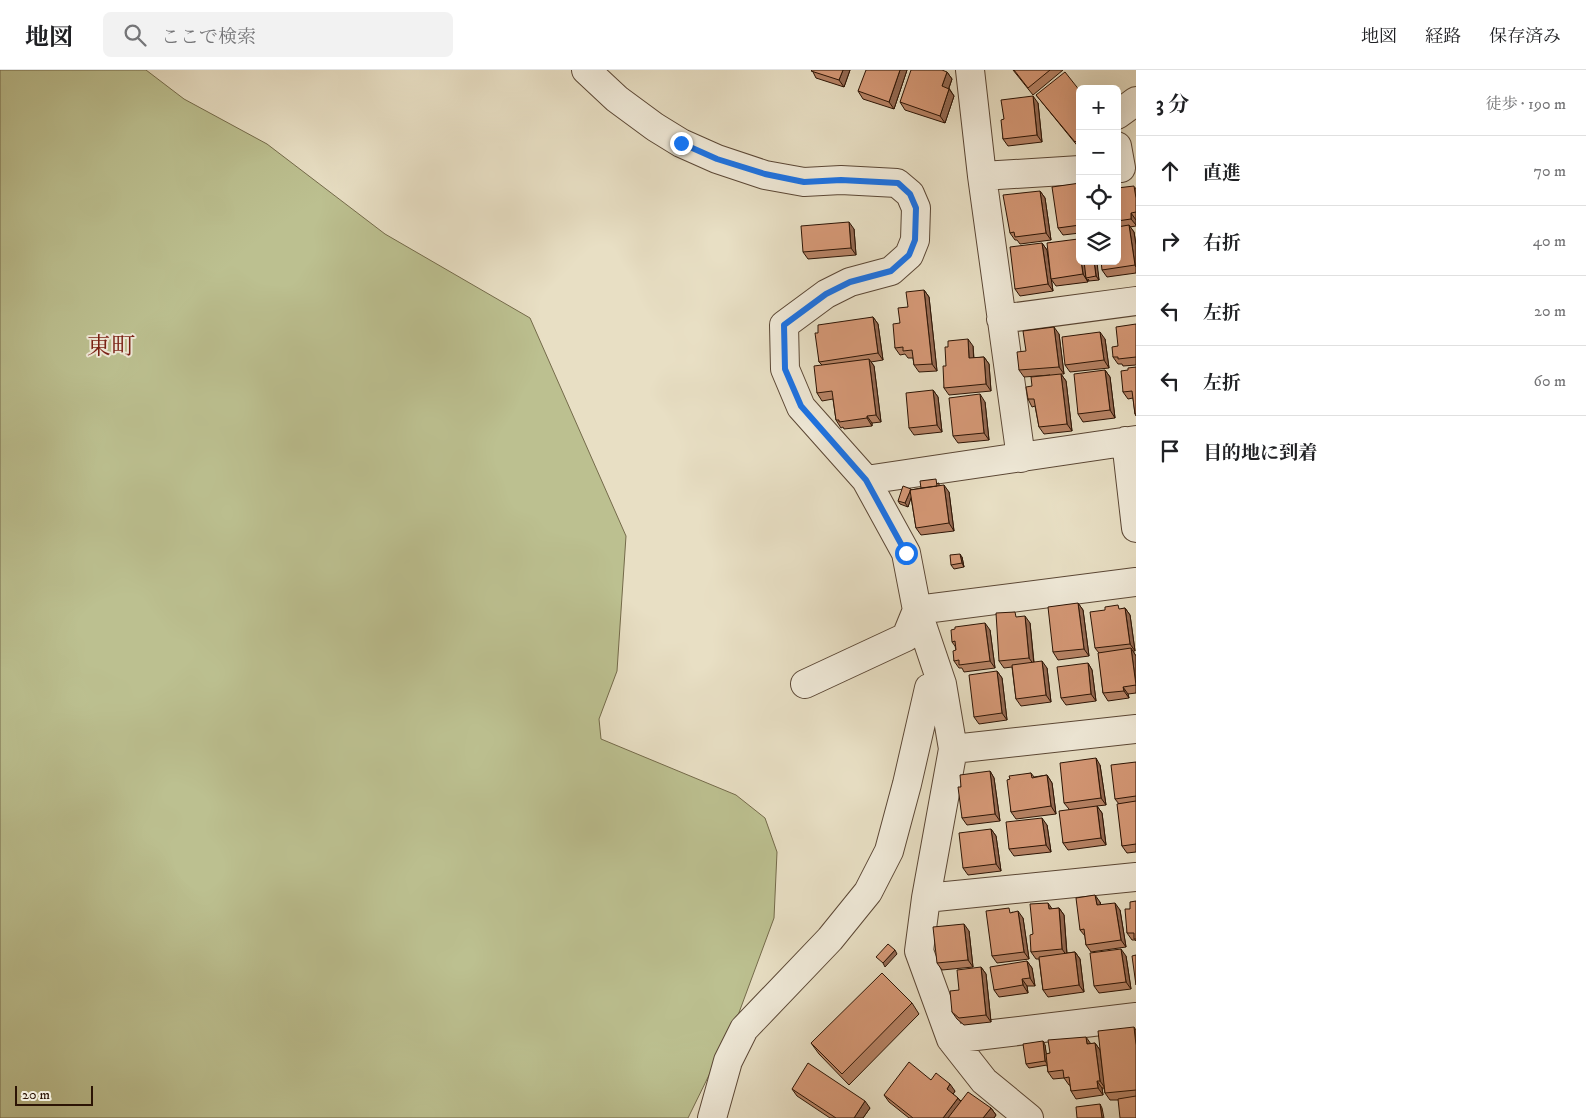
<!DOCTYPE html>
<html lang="ja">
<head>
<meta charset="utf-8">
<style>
  body { margin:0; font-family:"IM FELL DW Pica","Noto Serif JP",serif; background:#f2f2f2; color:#202124 }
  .controls { position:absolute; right:15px; top:15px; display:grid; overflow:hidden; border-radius:8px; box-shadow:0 5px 20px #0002 }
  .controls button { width:45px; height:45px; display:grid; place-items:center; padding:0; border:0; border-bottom:1px solid #e0e0e0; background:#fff; color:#202124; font:25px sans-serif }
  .scale { position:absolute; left:15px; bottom:12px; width:78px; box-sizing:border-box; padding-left:5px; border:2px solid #2c1405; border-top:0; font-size:14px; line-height:18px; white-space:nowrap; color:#2c1405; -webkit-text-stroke:4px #f0ead9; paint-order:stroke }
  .stop { position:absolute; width:15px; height:15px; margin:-11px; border:4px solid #1a73e8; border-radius:50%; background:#fff }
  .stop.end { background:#1a73e8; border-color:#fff; box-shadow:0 1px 5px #0008 }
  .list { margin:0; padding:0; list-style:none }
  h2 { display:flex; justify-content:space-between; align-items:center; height:65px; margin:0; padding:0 20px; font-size:21px }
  h2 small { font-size:16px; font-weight:400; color:#757577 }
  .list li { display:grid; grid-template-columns:32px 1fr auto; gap:15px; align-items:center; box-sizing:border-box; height:70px; padding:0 20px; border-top:1px solid #e0e0e0 }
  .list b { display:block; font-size:19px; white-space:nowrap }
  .list em { font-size:16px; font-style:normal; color:#757577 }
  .icon { flex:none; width:28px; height:28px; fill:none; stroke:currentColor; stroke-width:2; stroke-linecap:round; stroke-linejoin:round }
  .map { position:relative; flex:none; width:1136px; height:1048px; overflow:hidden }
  header { display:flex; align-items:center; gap:30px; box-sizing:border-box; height:70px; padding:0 25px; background:#fff; border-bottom:1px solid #e0e0e0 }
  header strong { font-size:24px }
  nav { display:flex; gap:28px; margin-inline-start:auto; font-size:18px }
  .search { width:350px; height:45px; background:#f2f2f2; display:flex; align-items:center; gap:12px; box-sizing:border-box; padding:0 18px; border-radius:8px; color:#757577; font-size:19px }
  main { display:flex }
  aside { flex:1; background:#fff }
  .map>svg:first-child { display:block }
</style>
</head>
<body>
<header>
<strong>地図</strong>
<div class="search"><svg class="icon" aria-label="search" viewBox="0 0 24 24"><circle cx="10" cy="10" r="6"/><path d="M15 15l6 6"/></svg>ここで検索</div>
<nav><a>地図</a><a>経路</a><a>保存済み</a></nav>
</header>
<main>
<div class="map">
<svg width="1136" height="1048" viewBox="0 0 1136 1048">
  <rect width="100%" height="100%" fill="#e8dfc4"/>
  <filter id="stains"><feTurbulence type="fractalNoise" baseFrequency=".004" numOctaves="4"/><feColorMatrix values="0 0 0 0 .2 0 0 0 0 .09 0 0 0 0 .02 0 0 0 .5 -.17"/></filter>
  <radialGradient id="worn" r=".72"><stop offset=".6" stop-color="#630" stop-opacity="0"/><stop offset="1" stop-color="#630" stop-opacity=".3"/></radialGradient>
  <!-- green -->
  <path fill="#bcc090" stroke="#746a4a" d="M0,0H146L184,29L267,74L385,164L530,248L626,466L617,601L599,649L601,669L736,725L765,748L777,782L774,848L737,948L688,1048H0Z"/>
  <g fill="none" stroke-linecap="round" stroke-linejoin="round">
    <defs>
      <path id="minor" d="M586,0L617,29L655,57L681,73L717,89L765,105L804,112L841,110L897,113L910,124L916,138L915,170L909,185L891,201L850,212L826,224L784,255L785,299L801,337L866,410L906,483L917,540L942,614L953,679L926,828L919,881L951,969L984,1011L1029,1048
        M970,0L982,106L1021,388
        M1117,45L1136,31
        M1117,76L1121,98
        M982,106L1080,100
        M1001,249L1136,231
        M1126,371L1136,458
        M866,410L1136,370
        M917,540L1136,512
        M805,614L906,567L917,540
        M953,679L1136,659
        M926,828L1136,807
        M951,969L1136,947
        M712,1048L728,991L744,959L830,869L868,822L889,781L907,714L929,618L942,614"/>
    </defs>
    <!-- minor casing -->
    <use href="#minor" stroke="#5b4735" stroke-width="30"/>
    <!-- minor -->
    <use href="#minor" stroke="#f0ead9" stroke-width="28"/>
  </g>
  <!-- wall -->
  <path fill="#b78365" stroke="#2c1405" d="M812,0H850L844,17L816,8Z
    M907,0L894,39L863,29L858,21Z
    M1013,0H1063L1033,25Z
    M947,2L952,9L949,18L954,26L945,53L905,40L900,32Z
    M1080,21V79L1036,25Z
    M1038,33L1042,72L1008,76L1003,69L1004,49Z
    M1080,113V163L1063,165L1058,158Z
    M1117,118H1136V156L1130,157L1134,162L1136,175V203L1107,207L1102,200L1117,191Z
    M1040,121L1045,128L1051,170L1020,174L1017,170H1015L1010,163Z
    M854,159L856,185L808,189L803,182Z
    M1078,169L1080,171V191H1096L1099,210L1089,211L1088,209V212L1056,216L1051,209Z
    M1042,173L1047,180L1053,221L1020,226L1015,219Z
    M924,220L929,227L937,301L919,302L914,295L913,288H908L905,284L900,285L895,278L900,253L908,237Z
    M873,247L878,254L883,290L871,292L874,296L881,352L872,353V356L844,359L843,357L841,358L836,350L833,329L822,331L817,323L822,295L819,292L818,263Z
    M1136,254V295L1123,296L1122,294H1118L1113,287L1118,276Z
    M1059,264L1064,304H1061L1066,311L1072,361L1044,364L1039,357L1035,336L1032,337L1028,329L1032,316L1050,305L1024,307L1019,300L1026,281Z
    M1105,269L1109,298L1070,302L1065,295Z
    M973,276L974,288L984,287L989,294L991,321L949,325L944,318L946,296Z
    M1136,297V346L1135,344L1133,328L1128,329L1123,322L1128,300Z
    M1105,300L1110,307L1115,348L1083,352L1078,344Z
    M933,320L938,327L942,362L914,365L909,358Z
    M985,332L989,370L958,373L953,366Z
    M939,413V416L949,422L954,461L921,465L916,458L911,427L908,437L900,434L898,431L911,420L921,418Z
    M962,487L964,497L954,499L951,495Z
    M1078,533L1083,540L1089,586L1058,590L1053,582Z
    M1125,538L1130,545L1135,581H1133L1136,586V623L1128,624L1129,628L1108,631L1103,623L1099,583L1095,578L1121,539Z
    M1018,547L1030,553L1034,592L1047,598L1051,632L1021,636L1016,629L1012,597L1004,598L999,591Z
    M990,560L995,598L964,602L962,598H959L954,591L956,580L955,576L952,572Z
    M1088,593L1092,600L1096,631L1066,635L1061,628Z
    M997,601L1002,608L1007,650L979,654L974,647Z
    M1136,692V782L1127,783L1122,776L1119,734L1115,729Z
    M1100,695L1106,735L1097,736L1102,743L1106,775L1068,780L1063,773L1069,739L1064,733Z
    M990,701L994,708L1000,751L967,755L962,748Z
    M1031,703L1034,707L1047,705L1052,713L1056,744L1016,749L1011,742L1010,709Z
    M1047,755L1051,782L1014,786L1009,779Z
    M991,759L996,766L1001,801L968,805L963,798Z
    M1136,831V871L1135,870H1132L1127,863L1130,839Z
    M1100,832L1101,835L1120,840L1126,877L1091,882L1086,875L1085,866L1080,860Z
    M1059,838L1064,845L1067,883L1075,882L1080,889L1084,922L1048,927L1043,920L1039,889H1036L1031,882L1033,864L1053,839Z
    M1012,842L1023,848L1029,889L997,893L992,886Z
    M969,861L973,897L942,900L937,893Z
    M1126,886L1131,919L1099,923L1094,916Z
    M1027,891L1032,898L1035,916H1027L1028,923L999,927L994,920Z
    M981,897L986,904L991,952L964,955L957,949L952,942L959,920Z
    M912,933L919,944L849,1015L819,984L811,973Z
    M1136,960V1048L1118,1030H1110L1105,1023L1104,1018H1102L1103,1025L1076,1029L1071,1021L1070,1015H1069L1064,1008L1053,1009L1048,1002L1047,995L1029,998L1026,994L1045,975L1046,984L1095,973L1100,980Z
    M931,1010L955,1021L953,1024L961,1031L991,1038L996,1045L994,1048H909L889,1032L884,1025Z
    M792,1019L870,1038L863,1048H830L797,1026Z"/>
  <!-- shaded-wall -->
  <path fill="#956a53" stroke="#2c1405" d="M843,0H850L844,17L839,10Z
    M900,0H907L894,39L889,32Z
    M947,2L952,9L947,23L942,16Z
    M949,19L954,26L945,53L940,46Z
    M1033,26L1038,33L1042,72L1037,65Z
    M1040,121L1045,128L1051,170L1046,163Z
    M1131,143L1136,150V155L1131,149Z
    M849,152L854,159L856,185L851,178Z
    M1129,155L1134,162L1136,175V197L1135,195Z
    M1042,173L1047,180L1053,221L1048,214Z
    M1081,191H1085L1086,208L1088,212L1083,204Z
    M1094,191L1097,192L1099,210L1096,206Z
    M924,220L929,227L937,301L932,294Z
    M873,247L878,254L883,290L878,283Z
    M1054,257L1059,264L1064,304L1059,297Z
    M1100,262L1105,269L1109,298L1104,290Z
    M968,269L973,276L974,295L969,288Z
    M984,287L989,294L991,321L986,314Z
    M869,289L874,296L881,352L876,345Z
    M1105,300L1110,307L1115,348L1110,340Z
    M1061,304L1066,311L1072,361L1067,354Z
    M933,320L938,327L942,362L937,355Z
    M980,324L985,332L989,370L984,363Z
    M867,346L872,353V356L867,348Z
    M944,415L949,422L954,461L949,453Z
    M911,419L913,422L908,437L905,433Z
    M960,484L962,487L964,497L962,493Z
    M1078,533L1083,540L1089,586L1084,579Z
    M1125,538L1130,545L1135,581L1130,574Z
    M1025,546L1030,553L1034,595L1029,588Z
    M985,553L990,560L995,598L990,591Z
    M1131,578L1136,586V616V615Z
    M1042,591L1047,598L1051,632L1046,625Z
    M1088,593L1092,600L1096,631L1091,624Z
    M997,601L1002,608L1007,650L1002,643Z
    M1123,617L1128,624L1129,628L1124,621Z
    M1096,688L1100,695L1106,735L1101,728Z
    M990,701L994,708L1000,751L995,744Z
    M1047,705L1052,713L1056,744L1051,736Z
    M1097,736L1102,743L1106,775L1101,768Z
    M1042,748L1047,755L1051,782L1046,775Z
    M991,759L996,766L1001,801L996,794Z
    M1095,825L1100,832L1102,842L1097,835Z
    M1048,833L1053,840L1049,839Z
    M1115,833L1120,840L1126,877L1121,870Z
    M1059,838L1064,845L1067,886L1062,879Z
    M1018,841L1023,848L1029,889L1024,882Z
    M964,854L969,861L973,897L968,890Z
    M1121,879L1126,886L1131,919L1126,912Z
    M895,880L897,884L885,897L883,893Z
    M1075,882L1080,889L1084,922L1079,915Z
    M1027,891L1032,898L1035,916L1030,908Z
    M981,897L986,904L991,952L986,945Z
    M1022,909L1027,916L1028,923L1023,915Z
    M1134,957L1136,960V975Z
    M1086,967L1091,974H1087Z
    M1043,971L1045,975L1048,995L1045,991Z
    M1095,973L1100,980L1105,1018L1100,1011Z
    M1097,1011L1102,1018L1103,1025L1098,1018Z
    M950,1014L955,1021L952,1026L947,1019Z
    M958,1028L963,1035L953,1048H943Z
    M865,1031L870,1038L863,1048H854Z
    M1100,1034L1102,1038L1104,1048H1102Z
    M991,1038L996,1045L994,1048H983Z"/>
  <!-- building -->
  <path fill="#d59876" stroke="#2c1405" d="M812,0H843L839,10L811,1Z
    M866,0H900L889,32L858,21Z
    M911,0H942L947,2L942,16L949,19L940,46L900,32Z
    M1014,0H1050L1028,18Z
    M1065,2L1080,21V67L1075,72L1036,25Z
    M1033,26L1037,65L1003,69L1001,50L1004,49L1001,30Z
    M1080,113V155L1058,158L1052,117Z
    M1134,116L1136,128V142L1131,143V149L1117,151V118Z
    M1040,121L1046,163L1015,167L1014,162L1010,163L1003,125Z
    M849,152L851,178L803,182L801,156Z
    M1129,155L1135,195L1102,200L1101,191H1117V157Z
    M1078,169L1080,179V191H1081L1083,204L1051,209L1047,173Z
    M1042,173L1048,214L1015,219L1010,177Z
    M1084,191H1094L1096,206L1086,208Z
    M924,220L932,294L914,295L912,280L903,281V277L895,278L893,254L900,253L898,238L908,237L906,222Z
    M873,247L878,283L819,292L815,263H818V255Z
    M1136,254V287L1118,289V287H1113L1112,277L1118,276L1116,257Z
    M1054,257L1059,297L1019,300L1017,282L1026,281L1023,261Z
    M1100,262L1104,290L1065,295L1062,267Z
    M968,269L969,288L984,287L986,314L944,318L943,296H946L945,277H948V271Z
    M869,289L876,345L867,346V348L839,352V350H836L832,321L817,323L814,296Z
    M1136,297V344H1135L1132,321L1123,322L1121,301L1128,300V298Z
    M1105,300L1110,340L1078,344L1074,304Z
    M1061,304L1067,354L1039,357L1034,329H1028L1026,317L1032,316L1031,307Z
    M933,320L937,355L909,358L906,323Z
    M980,324L984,363L953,366L949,328Z
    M936,409L937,416L921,418L920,411Z
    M944,415L949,453L916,458L910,420Z
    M903,416L911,419L905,433L898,431Z
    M960,484L962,493L951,495L950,485Z
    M1078,533L1084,579L1053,582L1048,537Z
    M1118,535L1119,539L1125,538L1130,574L1095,578L1090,542L1105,540V537Z
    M1015,542L1016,547L1025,546L1029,588L999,591L996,543Z
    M985,553L990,591L959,595V590L954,591L953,581L956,580L955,571L952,572L951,560L955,559V557Z
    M1131,578L1136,615L1123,617L1124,621L1103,623L1098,583Z
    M1042,591L1046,625L1016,629L1012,595Z
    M1088,593L1091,624L1061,628L1057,597Z
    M997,601L1002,643L974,647L969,605Z
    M1096,688L1101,728L1064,733L1060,693Z
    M1136,692V726L1115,729L1111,695Z
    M990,701L995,744L962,748L958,717H961L960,705Z
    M1031,703L1032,708L1047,705L1051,736L1011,742L1007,710L1010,709L1009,706Z
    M1136,731V774L1122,776L1117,734Z
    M1097,736L1101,768L1063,773L1059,741Z
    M1042,748L1046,775L1009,779L1006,752Z
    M991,759L996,794L963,798L959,763Z
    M1095,825L1097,835L1115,833L1121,870L1086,875L1084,859L1080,860L1076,828Z
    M1136,831V869H1134V863H1127L1125,839H1130V832Z
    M1048,833L1049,839L1059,838L1062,879L1031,882L1030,865L1033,864L1030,834Z
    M1009,838L1010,843L1018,841L1024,882L992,886L986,841Z
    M964,854L968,890L937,893L933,857Z
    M888,874L895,880L883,893L876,887Z
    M1121,879L1126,912L1094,916L1090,883Z
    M1075,882L1079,915L1043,920L1039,887Z
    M1136,885V915L1132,886Z
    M1027,891L1030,908L1022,909L1023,915L994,920L990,897Z
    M981,897L986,945L959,948L952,942L950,921L959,920L957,900Z
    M882,903L912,933L842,1004L811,973Z
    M1134,957L1136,975V1020L1105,1023L1098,961Z
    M1086,967L1087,974L1095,973L1100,1011H1097L1098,1018L1071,1021L1069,1007L1064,1008L1063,1000L1048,1002L1046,984L1050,983L1048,970Z
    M1043,971L1045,991L1026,994L1023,974Z
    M909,992L931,1010L936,1003L950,1014L947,1019L958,1028L943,1048H913L884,1025Z
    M808,993L865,1031L854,1048H836L792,1019Z
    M968,1022L991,1038L983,1048H948Z
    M1136,1026V1048H1120L1118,1029Z
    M1100,1034L1102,1048H1077L1076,1037Z"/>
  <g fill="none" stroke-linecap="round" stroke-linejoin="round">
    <!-- route -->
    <path stroke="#1a73e8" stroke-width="6" d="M681,73L717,89L765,104L804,112L841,110L898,113L910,124L916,138L915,170L909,185L891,201L850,212L826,224L784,255L785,299L801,336L866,410L906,483"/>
  </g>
  <g text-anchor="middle" stroke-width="4" stroke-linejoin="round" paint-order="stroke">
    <!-- quarter labels -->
    <g font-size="24" fill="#7a1f14" stroke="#f0ead9">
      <text x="111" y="284">東町</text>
    </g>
  </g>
  <rect width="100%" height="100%" filter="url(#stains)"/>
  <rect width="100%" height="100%" fill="url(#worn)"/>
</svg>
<div class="controls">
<button>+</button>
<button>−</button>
<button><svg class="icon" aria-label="locate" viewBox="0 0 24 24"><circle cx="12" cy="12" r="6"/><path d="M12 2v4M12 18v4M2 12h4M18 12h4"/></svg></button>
<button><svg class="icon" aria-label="layers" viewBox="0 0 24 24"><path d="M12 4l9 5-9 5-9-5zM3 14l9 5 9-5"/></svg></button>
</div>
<div class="scale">20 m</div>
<div class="stop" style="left:906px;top:483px"></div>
<div class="stop end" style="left:681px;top:73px"></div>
</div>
<aside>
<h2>3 分<small>徒歩 · 190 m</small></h2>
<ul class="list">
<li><svg class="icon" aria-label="ahead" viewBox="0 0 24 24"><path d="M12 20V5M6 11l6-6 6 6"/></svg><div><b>直進</b></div><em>70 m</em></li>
<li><svg class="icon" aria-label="right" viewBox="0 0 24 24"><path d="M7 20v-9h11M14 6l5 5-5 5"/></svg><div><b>右折</b></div><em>40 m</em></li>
<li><svg class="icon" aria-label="left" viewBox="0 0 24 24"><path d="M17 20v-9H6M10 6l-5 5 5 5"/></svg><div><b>左折</b></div><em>20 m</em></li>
<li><svg class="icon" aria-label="left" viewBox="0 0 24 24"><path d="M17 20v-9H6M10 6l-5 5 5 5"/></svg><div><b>左折</b></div><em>60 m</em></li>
<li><svg class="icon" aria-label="arrive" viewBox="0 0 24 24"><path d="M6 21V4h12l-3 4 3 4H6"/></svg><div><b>目的地に到着</b></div></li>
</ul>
</aside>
</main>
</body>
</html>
